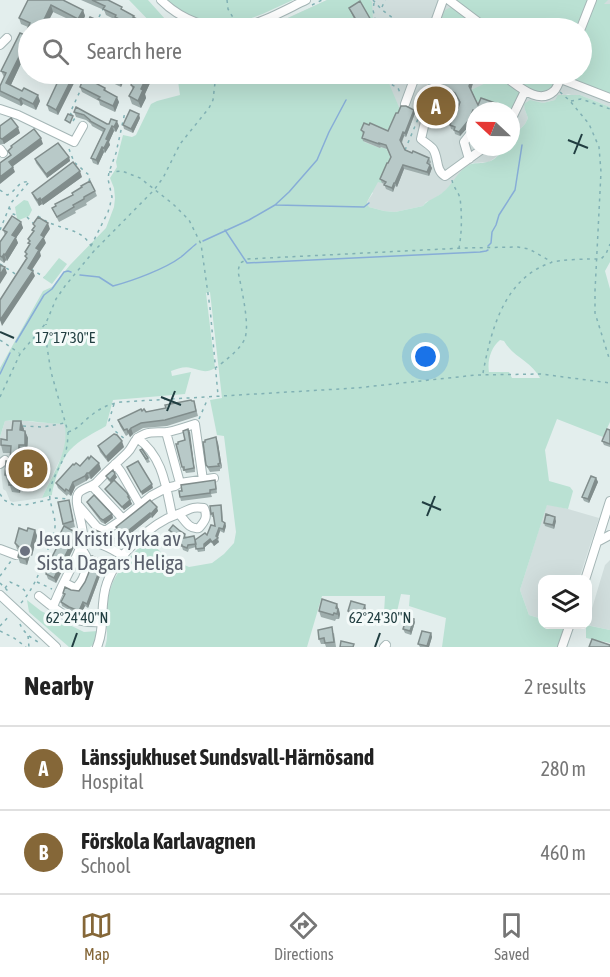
<!DOCTYPE html>
<html lang="en">
<head>
<meta charset="utf-8">
<style>
  body { margin:0; font-family:"Asap Condensed",sans-serif; background:#f6f6f6; color:#222 }
  .controls { position:absolute; right:18px; bottom:18px; display:grid; overflow:hidden; border-radius:12px; box-shadow:0 6px 24px #0002 }
  .controls button { width:54px; height:54px; display:grid; place-items:center; padding:0; border:0; border-bottom:2px solid #e0e0e0; background:#fff; color:#222; font:30px sans-serif }
  .compass { position:absolute; left:466px; top:102px; width:54px; height:54px; border-radius:50%; background:#fff; box-shadow:0 6px 24px #0002; rotate:292deg }
  .you { position:absolute; left:426px; top:357px; width:21px; height:21px; margin:-15px; border:4px solid #fff; border-radius:50%; background:#1a73e8; box-shadow:0 0 0 9px #1a73e833 }
  .badge { display:grid; place-items:center; width:39px; height:39px; border-radius:50%; background:#856738; color:#fff; font-size:20px; font-weight:700 }
  .pin { position:absolute; translate:-50% -50%; border:3px solid #fff; box-shadow:0 2px 6px #0006 }
  .list { margin:0; padding:0; list-style:none }
  h2 { display:flex; justify-content:space-between; align-items:center; height:78px; margin:0; padding:0 24px; font-size:26px }
  h2 small { font-size:20px; font-weight:400; color:#767676 }
  .list li { display:grid; grid-template-columns:39px 1fr auto; gap:18px; align-items:center; box-sizing:border-box; height:84px; padding:0 24px; border-top:2px solid #e0e0e0 }
  .list b { display:block; font-size:22px; white-space:nowrap }
  .list p { margin:0; font-size:20px; white-space:nowrap; color:#767676 }
  .list em { font-size:20px; font-style:normal; color:#767676 }
  .icon { flex:none; width:33px; height:33px; fill:none; stroke:currentColor; stroke-width:2; stroke-linecap:round; stroke-linejoin:round }
  .map { position:relative; flex:none; width:610px; height:647px; overflow:hidden }
  .search { position:absolute; background:#fff; box-shadow:0 6px 24px #0002; left:18px; right:18px; top:18px; height:66px; display:flex; align-items:center; gap:15px; box-sizing:border-box; padding:0 21px; border-radius:33px; color:#767676; font-size:22px }
  .sheet { height:246px; background:#fff }
  nav { display:flex; justify-content:space-around; align-items:center; box-sizing:border-box; height:84px; border-top:2px solid #e0e0e0; background:#fff; font-size:16px; color:#767676 }
  nav a { display:grid; justify-items:center; gap:3px }
  nav .on { color:#856738 }
  .map>svg:first-child { display:block }
</style>
</head>
<body>
<div class="map">
<svg width="610" height="647" viewBox="0 0 610 647">
  <rect width="100%" height="100%" fill="#e3eeed"/>
  <!-- built -->
  <path fill="#d1dedd" d="M327,0H610V107L580,95L575,96L568,94L555,100L543,103L530,101L525,110L528,118L525,124L511,139V111H475V147H506L496,157L489,162L472,163L444,192L432,200L426,202L423,206L395,212L384,211L369,207L367,202L373,193L259,74H582V28H266Z
    M21,420L33,422L64,424L66,431V441L64,451L42,498L13,502L10,501L6,491L3,489L0,460V437L5,421Z
    M547,504L568,509L599,518L579,579L542,580V619L529,615L520,590Z
    M610,560V630L587,625L605,565Z"/>
  <!-- green -->
  <path fill="#bae1d3" fill-rule="evenodd" d="M129,0H148L166,20L182,28H156Z
    M168,0H293C262,14 234,31 200,19C187,15 177,10 168,0Z
    M327,0H370L372,2L373,19L386,28H266Z
    M456,0H587L576,28H492Z
    M595,0H608L604,4H610V93L572,79L568,74H582V34Z
    M451,7L453,8L480,28H437L445,10Z
    M177,74H393L388,81L401,112L391,132L365,135L364,142L380,148L381,147L387,149L392,161L382,183L378,182L367,202L369,207L384,211L395,212L423,206C427,200 436,198 442,193C452,186 457,171 469,165C475,162 481,164 487,162C495,161 501,152 506,147H511V139L525,124L528,118L525,110L524,104L530,100L543,103L555,100L558,95H580L610,107V262L605,271L610,289V422L603,437L557,419L545,450L549,481L570,487L573,491L568,509L547,505L520,590L529,615L542,619V624L565,626L558,647H442L446,618L409,606L410,595L401,594L396,616L384,613L385,596H322L307,647H105C109,635 106,627 106,615C108,577 123,565 147,539L166,557L189,567L212,563L224,554L234,543L236,532L224,436L217,435L210,400L222,398L210,292L206,293L215,368C205,374 201,370 191,368C185,366 177,369 171,371L172,376L191,372L185,394L113,400L106,426C94,433 79,440 70,450C62,458 53,484 52,495L42,498C52,476 71,448 64,424C44,424 25,419 5,421L0,437V368L43,291L52,287L70,265L106,228L114,207L115,198L114,188L110,178L117,167L116,162L123,135L132,137L136,135L151,104L157,101L180,95ZM500,340L504,341C513,357 532,362 540,378H512L509,372H489C487,361 491,347 500,340Z
    M506,74C521,74 547,68 554,85L549,92H533Z
    M495,75L501,76L521,91L511,111L499,110V108L476,101L471,90L486,83Z
    M24,200L28,201L32,210L29,216L19,220L17,219L15,207Z
    M59,258L67,264L52,284L43,278Z
    M27,600L41,611L84,632L98,631L94,644L90,647H69L29,612Z
    M586,625L610,630V643L586,638Z"/>
  <g fill="none" stroke-linecap="round" stroke-linejoin="round">
    <!-- stream -->
    <path stroke="#87add7" stroke-width="1.5" d="M276,205L364,207L369,203
      M225,230L247,263L480,252L486,251L488,250
      M203,241L249,220L275,205L289,192L317,160L329,132L346,100
      M488,246L491,243L492,232L496,225L499,215L515,190L522,145
      M80,275L99,277L113,286C132,281 165,269 181,257C186,253 191,248 196,244
      M16,342L44,295L52,289L64,272L68,271L71,272
      M0,374L10,353"/>
    <defs>
      <path id="minor" d="M161,0C180,19 209,31 237,28C259,25 285,10 306,0
        M449,0L486,28
        M433,28L443,0
        M581,28L592,0
        M0,45L7,38
        M501,74C515,82 537,107 554,91C558,87 560,79 562,74
        M548,74L610,98
        M405,104L416,74
        M0,109L18,115L74,142L83,126
        M511,120L525,91
        M425,122L421,139C424,142 430,145 433,149C439,158 435,170 445,176L485,147
        M0,149L3,153
        M469,159L464,142L475,128
        M166,432L180,483
        M137,438C163,456 166,487 172,515
        M0,464L5,460
        M115,464L121,472L140,505
        M93,487L123,519
        M79,506L97,527L105,531L123,519L151,496L166,488L175,486L180,483L214,478
        M83,541C97,541 111,548 123,556
        M597,542L610,535
        M0,549L16,555
        M585,580L610,501
        M65,583L75,588C83,583 89,566 86,556C84,552 82,550 81,547
        M0,595L56,647
        M39,596C62,615 72,624 103,622
        M53,607C60,587 72,569 80,548C81,547 83,542 83,540C85,527 73,503 78,494C81,488 91,488 97,482C106,472 117,463 127,453C135,445 132,439 145,434C153,431 160,433 168,432C177,430 186,427 195,424L203,480
        M97,647C106,626 99,604 107,583C116,556 151,523 178,514C190,510 190,506 204,508C208,517 205,521 199,528C189,530 185,520 179,514
        M384,647L386,645
        M562,647L570,624"/>
    </defs>
    <!-- minor casing -->
    <use href="#minor" stroke="#a5b6b6" stroke-width="10"/>
    <!-- path -->
    <path stroke="#81b1b4" stroke-width="1.5" stroke-dasharray="3 4.5" stroke-linecap="butt" d="M227,0L228,9L235,21
      M373,0L381,9L406,28
      M374,3L373,10L375,18
      M312,5L322,0
      M382,7L385,0
      M99,17L103,9
      M109,28L111,24
      M89,79L92,74
      M378,83L385,81L398,88L401,95
      M430,83L428,88L457,100
      M560,92L570,101L589,124L599,147L601,172L595,291V313L610,361
      M424,97L428,88
      M571,101L581,99L610,109
      M73,121L75,118L70,113L81,89
      M69,149L74,162L90,176L89,182
      M405,150L418,119L419,111
      M109,172L122,171L140,178L173,204L189,220L201,244L210,308L218,395
      M452,180C453,187 458,191 460,198C462,214 462,232 459,248
      M0,190L7,195C16,192 18,180 29,182
      M9,207L13,214L16,215
      M38,216C44,220 49,223 55,225C74,232 84,231 94,251
      M27,217L33,223
      M0,230L11,203L29,182
      M91,246L108,212L110,205L112,197L108,179L109,172L116,153L125,112
      M0,264L17,275
      M31,269L44,277
      M0,340L19,353
      M215,368C224,362 242,348 245,338C250,324 241,287 238,271L240,263L248,259L463,248L518,247L529,249L552,262
      M483,373C491,330 504,279 550,263C560,259 590,259 601,259L606,254L610,244
      M0,397L20,354L46,323L56,299L65,286L94,251L154,190L163,178L180,144L209,108L213,100L216,74
      M114,404L109,421L115,431L126,440
      M199,419L208,398
      M23,426L43,427L65,423
      M68,432C79,429 84,420 93,414C102,407 110,404 121,402L356,388L476,375L541,374L610,383
      M0,494L4,500L14,505H25L56,498L69,499
      M0,576L11,561
      M37,582L52,589
      M0,583L8,591V594
      M5,588L10,582L21,587L28,594
      M21,603C35,587 41,569 48,549C51,542 54,534 55,527C56,514 48,503 50,490C53,477 60,467 65,455C67,447 68,440 68,432L51,372L47,347L46,324
      M20,624C23,632 32,639 40,643
      M0,626L10,615
      M0,631L14,638L26,647
      M28,636L29,647"/>
    <!-- minor -->
    <use href="#minor" stroke="#fff" stroke-width="8"/>
  </g>
  <!-- wall -->
  <path fill="#9eadac" d="M28,0L83,10L85,16L81,25L53,12L45,28H28V56L25,55L11,85L40,101L36,110L23,104L21,106L0,96V86L4,77L1,71L25,35L28,27L21,24L19,18Z
    M81,0H108L123,11L134,16L135,18L155,28H129L117,23L116,20L106,15L104,10Z
    M349,8L372,22L375,28H338L354,19Z
    M42,74H68L73,76L75,81L58,115L49,111L47,105L59,81Z
    M94,74H124L125,78L121,87Z
    M135,74H151L148,79L150,83L145,94L146,98L141,108L132,104L129,96L133,90L131,85L136,75Z
    M479,74L475,84L473,83L471,89L478,105L498,104L499,108L475,111V114H474L470,125L460,136L455,134L454,130L451,129L450,125L460,103L457,96L450,93L449,95L433,88L429,81L453,76Z
    M80,87L105,88L107,92L119,102L115,112L100,105L99,101L82,92Z
    M431,98L433,102L427,116L418,114L417,110Z
    M414,110L415,113L406,137L404,136L402,143L405,150L429,158L431,162L430,164L432,168L429,176L404,169L397,187L395,186L393,192L386,189L384,184L382,183L380,179L391,157L387,149L381,147L380,148L363,141L362,138L363,134L361,130L388,131L398,113Z
    M74,112L107,124L119,126L116,132L114,131L109,142L110,145L105,153L104,152L98,165L93,163L91,158L103,132L92,126L91,124L86,120L76,117Z
    M140,118L133,133L124,129L123,125Z
    M0,126L20,133L4,144H0Z
    M69,157L70,161L47,178L36,163L35,159Z
    M82,177L43,205L42,204L39,206L34,198L32,193Z
    M95,191L97,196L86,203L87,205L75,211L76,213L59,222L52,208Z
    M21,222L23,228L16,238L18,243L7,261L6,260L4,263L0,260V242L5,235L3,230Z
    M194,401L198,416L167,426L143,428L133,434L130,437L129,434L126,436L120,426L118,420L142,411L146,412L166,408Z
    M21,421L24,431H25L28,438L27,453L22,452V462L26,470V484H21L20,493L12,492L9,483H8L5,475L10,461L11,453H3L1,445L7,440L12,430Z
    M188,429L195,472L186,473L185,471H183L182,467L178,444L185,440Z
    M610,430V447L604,445L602,441Z
    M218,443L222,468L220,469V471L210,472L206,465Z
    M98,446L124,447L108,462L100,452Z
    M140,450L148,458L150,462L147,463Z
    M74,465L101,469L91,479L89,478L86,481L75,487L71,496L68,494L67,496L58,488L56,483Z
    M106,476L117,477L114,481L127,493L132,504L124,510L107,492L105,489L111,483L108,480Z
    M596,478L598,482L589,503L584,501L582,497Z
    M216,484L217,493L211,494L212,497L181,501L180,497Z
    M69,500L75,527L68,529L75,532L77,537L76,543L56,583L48,579L45,571L57,549L55,544L64,527L63,524Z
    M150,500L158,511L152,518L151,517L125,538L117,530L116,527Z
    M87,502L112,514L113,518L105,524L101,522L89,506Z
    M221,505L222,508L223,522L225,523L226,526L224,533L220,531L218,538L219,542L214,546L211,542L205,547V551L198,552L196,547L189,549L188,552L183,550L182,547L176,545L171,540L170,537L172,534L169,530L195,540L207,535L215,526L214,517H212L211,514Z
    M556,521L554,529L545,526L544,523Z
    M35,530L37,536L32,556L30,555L27,565L20,563L18,557L19,551L17,549L15,543L27,531Z
    M91,532L116,539L118,543L117,545L106,540L93,536Z
    M103,561L104,565L88,608L85,606L81,614L71,611L62,606L61,602L64,596L63,593L71,590L79,591Z
    M339,609L340,614L339,619H336L335,621L321,617L319,611Z
    M366,609L363,619L349,615L348,611Z
    M415,622L411,635L405,633L403,629Z
    M334,633L336,647H326L325,644H321L319,639Z
    M431,633L432,637L429,647H420L418,644Z"/>
  <!-- shaded-wall -->
  <path fill="#818d8c" d="M51,5L53,12L45,28H40Z
    M83,10L85,16L81,25L78,19Z
    M28,44V56L26,50Z
    M23,49L25,55L9,89L6,83Z
    M123,74H124L125,78L121,87L119,81Z
    M145,74H151L148,79L150,83L145,94L146,98L141,108L138,101Z
    M476,74H479L475,84L473,80Z
    M73,76L75,81L58,115L56,110Z
    M472,79L473,83L471,90L469,86Z
    M38,95L40,101L36,110L33,104Z
    M117,97L119,102L115,112L113,106Z
    M21,98L23,104L21,106L19,100Z
    M431,98L433,102L427,116L426,112Z
    M414,110L415,113L406,137L405,133Z
    M473,110L474,114L470,125L460,136L459,132Z
    M139,114L140,118L133,133L131,129Z
    M117,121L119,126L116,132L114,127Z
    M112,126L114,131L109,142L110,145L105,153L104,148L106,139Z
    M18,127L20,133L4,144L2,139Z
    M403,132L404,136L401,143L400,140Z
    M41,138L43,144L12,167L9,162Z
    M102,147L104,152L98,165L96,160Z
    M69,157L70,161L47,178L46,174Z
    M403,165L404,169L397,187L395,183Z
    M430,165L432,168L429,176L427,172Z
    M13,167L15,172L0,184V177Z
    M80,171L82,177L43,205L41,200Z
    M394,183L395,186L393,192L392,188Z
    M40,198L42,204L39,206L37,200Z
    M21,222L23,228L16,238L18,243L7,261L5,255L12,235Z
    M48,223L50,229L44,238L46,243L40,252L41,256L30,273L28,268L41,235Z
    M4,254L6,260L4,263L2,257Z
    M5,267L7,273L0,284V275Z
    M33,271L35,276L2,326L0,320Z
    M21,421L24,429L23,438L20,430Z
    M131,428L133,434L130,437L128,432Z
    M188,429L190,432L195,472L194,468Z
    M25,431L28,438L27,453L25,445Z
    M216,437L218,443L222,468L220,463Z
    M122,441L124,447L108,462L106,457Z
    M19,445L22,452L21,469L18,462Z
    M23,462L26,470V484L23,476Z
    M99,463L101,469L91,479L89,473Z
    M87,473L89,478L86,481L85,476Z
    M115,474L117,477L111,484L110,480Z
    M18,476L21,484L20,493L17,485Z
    M596,478L598,482L589,503L588,499Z
    M73,482L75,487L71,496L69,491Z
    M152,484L153,488L142,495L141,492Z
    M130,500L132,504L124,510L122,507Z
    M157,507L158,511L152,518L151,514Z
    M150,513L151,517L125,538L124,534Z
    M112,514L113,518L105,524L103,520Z
    M555,517L556,521L554,529L553,525Z
    M225,523L226,526L224,533L223,529Z
    M219,528L220,531L217,539L219,542L214,546L212,542Z
    M35,530L37,536L32,556L30,550Z
    M75,532L77,537L76,543L56,583L54,578Z
    M210,539L211,542L205,547V551L204,544Z
    M28,550L30,555L27,565L25,559Z
    M103,561L104,565L88,608L87,604Z
    M83,602L85,606L81,614L79,611Z
    M337,604L340,614L339,619L336,608Z
    M365,605L366,609L363,619L362,615Z
    M414,619L415,622L411,635L410,631Z
    M431,633L432,637L429,647H427Z"/>
  <!-- building -->
  <path fill="#b8c9c8" stroke="#818d8c" stroke-width="1.5" d="M28,0H63L83,10L78,19L51,5L40,28H28V44L26,50L23,49L6,83L22,91L24,88L38,95L33,104L21,98L19,100L0,91V86L6,73L1,71L20,33L25,35L30,23L19,18Z
    M92,0H108L122,7L121,9L134,16L133,17L154,28H134L135,27L115,17L116,15L103,9L105,6Z
    M360,1L372,22L362,28H338L355,18L349,8Z
    M90,17L99,21L98,24L109,28H85Z
    M52,74H68L73,76L56,110L47,105L60,77Z
    M103,74H123L119,81Z
    M137,74H145H144L147,76L141,89L143,90L138,101L129,96L134,87L131,85Z
    M432,74H444L453,76L458,74H476L473,80L472,79L469,86L478,105L481,98L498,104L496,110L500,111H475L473,110L468,121L459,132L454,130L455,127L450,125L456,108H458L460,102L455,93L448,89L447,91L431,85L432,82L429,81Z
    M84,77L105,88L104,90L117,97L113,106L98,99L100,97L80,87Z
    M423,95L431,98L426,112L417,110Z
    M401,106H406L414,110L405,133L403,132L400,140L405,150L412,153L413,151L429,158L427,163L430,165L427,172L403,165L395,183H394L392,188L384,185L386,182L380,179L387,163H388L391,157L386,145L379,143V144L362,138L364,132L361,130L364,123L369,125L370,123L388,131L396,113H398Z
    M76,107L107,124H109L111,119L117,121L114,127L112,126L106,139L108,140L104,148L102,147L96,160L91,158L105,129L90,121V120L84,115L74,112Z
    M130,110L139,114L131,129L123,125Z
    M68,114L73,116L70,123L65,120Z
    M11,118L18,127L2,139L0,138V126Z
    M34,129L41,138L9,162L13,167L0,177V163L11,155L8,151L12,147L11,146Z
    M58,143L69,157L46,174L35,159Z
    M73,162L80,171L41,200L40,198L37,200L32,193Z
    M90,181L95,191L84,197V199L73,205L74,207L57,217L52,208L56,206L55,204L73,195L72,193L82,187L81,186Z
    M12,216L21,222L12,235L16,237L5,255L4,254L2,257L0,256V242L7,232L3,230Z
    M38,217L48,223L41,235L44,237L36,248L39,250L28,268L33,271L0,320V300L27,258L25,256L27,254L25,252L30,244L28,243L30,241L28,239L34,231L32,230L35,226L33,224Z
    M0,265L5,267L0,275Z
    M191,400L192,401H194L196,411L165,420L141,423L131,428L128,432L127,429L124,430L118,420L141,409L142,411L144,409L146,412L166,408L165,405Z
    M13,421H21L20,430L25,431V445H19L18,462H23V476H18L17,485H9V476L5,475L6,461H10L11,446L1,445V439L7,440V430H12Z
    M188,429L194,468L184,470V467H182L176,444H178V442L185,440L183,431Z
    M607,429L610,430V444L602,441Z
    M114,434L117,435L122,441L106,457L98,446Z
    M216,437L220,463L218,464L219,466L208,467L206,465L203,442H205V440Z
    M142,449L148,458L146,459L140,450Z
    M91,456L99,463L89,473H87L85,476L73,482L69,491L66,489L65,491L56,483L73,464L74,465L76,463L80,466L88,457L89,459Z
    M138,461L152,484L141,492L127,467Z
    M113,470L115,474L110,480L106,476Z
    M591,476L596,478L588,499L582,497Z
    M114,480L127,493L129,497H128L130,500L122,507L105,489Z
    M215,480L216,489L210,490V493L180,497L179,491H182L181,485Z
    M94,495L112,514L103,520L100,518L87,502Z
    M69,500L73,521L63,524L58,502Z
    M150,500L157,507L151,514L150,513L124,534L116,527Z
    M221,505L222,521L225,523L223,529L219,528L216,536L218,538L212,542L210,539L204,544V548L196,549L195,540L205,533L207,535L211,525L215,526L213,513L211,514L210,506Z
    M546,514L555,517L553,525L544,523Z
    M173,525L180,531L185,534L184,538L194,536L196,544L188,545L187,548L182,546V545L175,541L170,537L173,533L169,530Z
    M64,526L75,532L74,538L54,578L46,574L47,572L45,571L57,547L55,544Z
    M19,528L27,531L28,528L35,530L30,550H28L25,559L18,557L20,548L15,543Z
    M93,529L116,539L115,541L105,536L91,532Z
    M92,556L103,561L87,604L83,602L79,611L69,607L61,602L65,594L63,593L65,587L71,590L79,591L85,582L89,572Z
    M322,599L337,604L336,608L338,609L337,614L334,613L333,615L319,611Z
    M351,601L365,605L362,615L348,611Z
    M407,617L414,619L410,631L403,629Z
    M332,627L334,642L325,643L324,638L319,639L318,630Z
    M422,631L431,633L427,646L418,644Z
    M592,639L610,645L609,647H589Z
    M341,641L354,644L353,647H340Z"/>
  <!-- ticks -->
  <path fill="none" stroke="#213e41" stroke-width="2" d="M568,140L588,148M574,154L582,134M0,332L14,338M161,397L181,405M167,411L175,391M422,502L441,510M427,516L435,496M72,647L77,633M375,647L380,633"/>
  <!-- markers -->
  <circle fill="#6b7280" stroke="#f4faf9" stroke-width="2" cx="25" cy="551" r="6"/>
  <g text-anchor="middle" stroke-width="6" stroke-linejoin="round" paint-order="stroke">
    <!-- worship labels -->
    <g font-size="21" fill="#5b616d" stroke="#f4faf9" text-anchor="start">
      <text x="37" y="546">Jesu Kristi Kyrka av<tspan x="37" dy="24">Sista Dagars Heliga</tspan></text>
    </g>
  </g>
  <g font-size="15" text-anchor="middle" fill="#213e41" stroke="#f4faf9" stroke-width="6" stroke-linejoin="round" paint-order="stroke">
    <text x="65" y="343">17°17'30"E</text>
    <text x="77" y="623">62°24'40"N</text>
    <text x="380" y="623">62°24'30"N</text>
  </g>
</svg>
<div class="controls">
<button><svg class="icon" aria-label="layers" viewBox="0 0 24 24"><path d="M12 4l9 5-9 5-9-5zM3 14l9 5 9-5"/></svg></button>
</div>
<svg class="compass" viewBox="-18 -18 36 36"><path d="M0-13l5 13h-10z" fill="#e53935"/><path d="M0 13l5-13h-10z" fill="#767676"/></svg>
<div class="you"></div>
<div class="pin badge" style="left:436px;top:106px">A</div>
<div class="pin badge" style="left:28px;top:469px">B</div>
<div class="search"><svg class="icon" aria-label="search" viewBox="0 0 24 24"><circle cx="10" cy="10" r="6"/><path d="M15 15l6 6"/></svg>Search here</div>
</div>
<section class="sheet">
<h2>Nearby<small>2 results</small></h2>
<ul class="list">
<li><span class="badge">A</span><div><b>Länssjukhuset Sundsvall-Härnösand</b><p>Hospital</p></div><em>280 m</em></li>
<li><span class="badge">B</span><div><b>Förskola Karlavagnen</b><p>School</p></div><em>460 m</em></li>
</ul>
</section>
<nav>
<a class="on"><svg class="icon" aria-label="map" viewBox="0 0 24 24"><path d="M3 6l6-2 6 2 6-2v14l-6 2-6-2-6 2zM9 4v14M15 6v14"/></svg>Map</a>
<a><svg class="icon" aria-label="directions" viewBox="0 0 24 24"><path d="M12 3l9 9-9 9-9-9zM9 14v-3h6M13 9l2 2-2 2"/></svg>Directions</a>
<a><svg class="icon" aria-label="saved" viewBox="0 0 24 24"><path d="M7 4h10v16l-5-4-5 4z"/></svg>Saved</a>
</nav>
</body>
</html>
